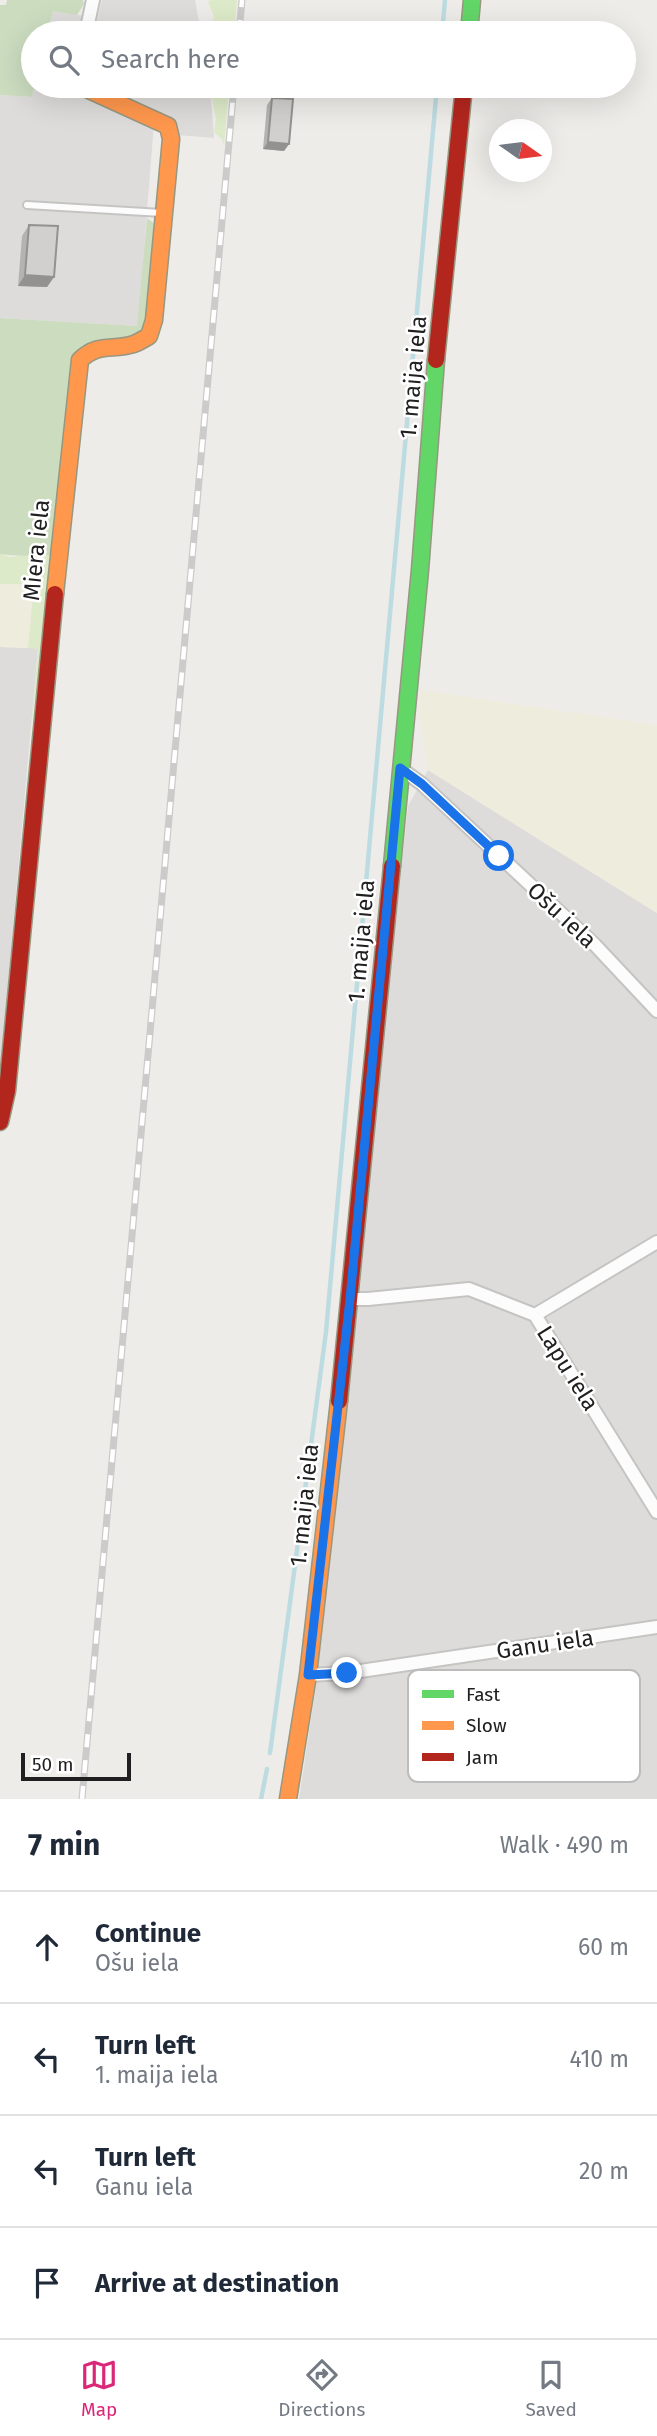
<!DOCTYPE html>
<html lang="en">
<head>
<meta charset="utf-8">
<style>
  body { margin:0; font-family:"Fira Sans",sans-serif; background:#f6f6f7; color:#1f2937 }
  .compass { position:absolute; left:489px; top:119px; width:63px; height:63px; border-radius:50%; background:#fff; box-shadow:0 7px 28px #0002; rotate:104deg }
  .scale { position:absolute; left:21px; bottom:18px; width:110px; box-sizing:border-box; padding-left:7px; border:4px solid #202020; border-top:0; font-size:19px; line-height:24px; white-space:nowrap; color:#202020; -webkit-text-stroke:5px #fff; paint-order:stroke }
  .stop { position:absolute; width:21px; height:21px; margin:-16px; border:5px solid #1a73e8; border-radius:50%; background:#fff }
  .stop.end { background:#1a73e8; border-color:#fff; box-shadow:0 2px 7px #0008 }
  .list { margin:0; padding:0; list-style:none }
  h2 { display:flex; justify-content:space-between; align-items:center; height:91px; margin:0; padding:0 28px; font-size:30px }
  h2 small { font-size:23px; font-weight:400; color:#747a83 }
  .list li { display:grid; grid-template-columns:46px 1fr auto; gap:21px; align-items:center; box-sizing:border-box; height:112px; padding:0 28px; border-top:2px solid #e0e1e3 }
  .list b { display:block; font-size:26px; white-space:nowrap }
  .list p { margin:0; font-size:23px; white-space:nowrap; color:#747a83 }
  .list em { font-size:23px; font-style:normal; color:#747a83 }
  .icon { flex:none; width:38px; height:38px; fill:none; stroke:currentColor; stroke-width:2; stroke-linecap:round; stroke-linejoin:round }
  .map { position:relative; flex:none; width:657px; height:1799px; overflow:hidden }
  .search { position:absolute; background:#fff; box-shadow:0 7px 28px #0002; left:21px; right:21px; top:21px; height:77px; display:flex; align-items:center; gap:18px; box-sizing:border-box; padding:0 24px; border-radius:38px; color:#747a83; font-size:26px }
  .sheet { height:539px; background:#fff }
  nav { display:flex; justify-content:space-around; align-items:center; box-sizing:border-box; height:98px; border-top:2px solid #e0e1e3; background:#fff; font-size:19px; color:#747a83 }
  nav a { display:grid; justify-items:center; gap:4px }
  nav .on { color:#db2777 }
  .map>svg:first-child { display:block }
</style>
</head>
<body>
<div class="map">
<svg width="657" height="1799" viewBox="0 0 657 1799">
  <rect width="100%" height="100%" fill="#eeece9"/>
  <!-- residential -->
  <path fill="#dddcda" d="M102,0H195L201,33H94Z
    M53,10L83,16L80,33H47Z
    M34,86H80L154,123L138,326L0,318V95L31,97Z
    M99,86H210L214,138L177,135Z
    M0,647L38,648L0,1073Z
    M428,770L657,913V1799H299L315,1693L408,806Z"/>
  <!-- farmland -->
  <path fill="#eeeddd" d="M0,584H34L28,648L0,647Z
    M421,690L657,725V913L428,770L419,712Z"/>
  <!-- grass -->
  <path fill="#ddeac9" d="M210,0H237L234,33H211L206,27L212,24L214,16L208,2Z
    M210,86H229L224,146L222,139L214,132L216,119Z
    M0,554L11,557L31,554L53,555L30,737L38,649L28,648L34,584H0Z"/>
  <!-- forest -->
  <path fill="#cbdcbf" d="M7,0H83L84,4L77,15L53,11L49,26L43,29V33H33V46L25,48L21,54L28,62L33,64L34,86L32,97L0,95V5H6Z
    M147,218L155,224L150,315L137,336L89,344L53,555C32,555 21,557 0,554V318L137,326Z"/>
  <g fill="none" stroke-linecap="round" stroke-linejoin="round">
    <!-- stream -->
    <path stroke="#bddce1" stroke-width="4.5" d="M442,33L445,0
      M270,1753L326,1332L437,86
      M261,1799L267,1769"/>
    <defs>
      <path id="lane" d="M27,205L162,213"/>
      <path id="street" d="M86,33L93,0
        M400,768L422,784L595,945L657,1011
        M350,1299H368L469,1289L535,1315L657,1512
        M535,1315L657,1242
        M308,1675L347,1673L657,1627"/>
      <path id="fast" d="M469,33L472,0
        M392,866L420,570L436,360"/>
      <path id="slow" d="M55,594L80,360C99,342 112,351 134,344C139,342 144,339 149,336L154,320L171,139L168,126L89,90L88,86
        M288,1799L308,1675L339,1401"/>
      <path id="jam" d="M436,360L464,86
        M0,1122L7,1091L55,594
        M339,1401L392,866"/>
    </defs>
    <!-- lane casing -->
    <use href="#lane" stroke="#c5c4c3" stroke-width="10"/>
    <!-- street casing -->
    <use href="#street" stroke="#c5c4c3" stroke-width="16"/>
    <!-- fast casing -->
    <use href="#fast" stroke="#989780" stroke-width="19"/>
    <!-- slow casing -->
    <use href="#slow" stroke="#989780" stroke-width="19"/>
    <!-- jam casing -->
    <use href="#jam" stroke="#989780" stroke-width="19"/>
    <!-- lane -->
    <use href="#lane" stroke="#fcfcfc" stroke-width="6"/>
    <!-- street -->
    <use href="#street" stroke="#fcfcfc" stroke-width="12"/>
    <!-- fast -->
    <use href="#fast" stroke="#63d668" stroke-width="16"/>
    <!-- slow -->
    <use href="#slow" stroke="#ff974d" stroke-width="16"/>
    <!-- jam -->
    <use href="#jam" stroke="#b3261e" stroke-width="16"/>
    <defs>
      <path id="rail" d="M239,33L242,0
        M82,1799L234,86"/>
    </defs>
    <!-- rail casing -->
    <use href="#rail" stroke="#cbcbca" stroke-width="7"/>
    <!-- rail -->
    <use href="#rail" stroke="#fff" stroke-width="4.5" stroke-dasharray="13" stroke-linecap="butt"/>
  </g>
  <!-- wall -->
  <path fill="#b5b3b1" d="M272,98L289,144L284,151L263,149L267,105Z
    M29,225L54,277L47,287L18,286L22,236Z"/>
  <!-- shaded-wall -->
  <path fill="#939290" d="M268,142L289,144L284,151L263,149Z
    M25,275L54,277L47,287L18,286Z"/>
  <!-- building -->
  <path fill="#d2d0ce" stroke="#939290" stroke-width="2" d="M272,98L293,99L289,144L268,142Z
    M29,225L58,226L54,277L25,275Z"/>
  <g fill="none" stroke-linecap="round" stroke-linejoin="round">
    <!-- route -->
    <path stroke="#1a73e8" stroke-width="9" d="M347,1673L308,1675L350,1299L400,768L422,784L499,856"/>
  </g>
  <g text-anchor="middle" stroke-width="5" stroke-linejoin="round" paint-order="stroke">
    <!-- street labels -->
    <g font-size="23" fill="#202020" stroke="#fff">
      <text transform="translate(413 377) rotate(-85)" y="8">1. maija iela</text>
      <text transform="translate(36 550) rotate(-84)" y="8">Miera iela</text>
      <text transform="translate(562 915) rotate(43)" y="8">Ošu iela</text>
      <text transform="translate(361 941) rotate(-85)" y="8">1. maija iela</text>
      <text transform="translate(568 1368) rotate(58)" y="8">Lapu iela</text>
      <text transform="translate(304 1505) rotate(-84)" y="8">1. maija iela</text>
      <text transform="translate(545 1644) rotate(-8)" y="8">Ganu iela</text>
    </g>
  </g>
  <!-- legend -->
  <rect x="408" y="1670" width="232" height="112" rx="10" fill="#fff" stroke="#bcbcbc" stroke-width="2"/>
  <rect x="422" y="1690" width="32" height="8" fill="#63d668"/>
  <rect x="422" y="1721" width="32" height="9" fill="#ff974d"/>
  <rect x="422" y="1753" width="32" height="8" fill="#b3261e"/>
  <g font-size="19" fill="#202020">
    <text x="466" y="1701">Fast</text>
    <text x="466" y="1732">Slow</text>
    <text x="466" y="1764">Jam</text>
  </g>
</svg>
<svg class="compass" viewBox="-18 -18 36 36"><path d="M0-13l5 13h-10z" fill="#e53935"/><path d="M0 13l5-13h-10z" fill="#747a83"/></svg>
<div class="scale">50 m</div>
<div class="stop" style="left:499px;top:856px"></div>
<div class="stop end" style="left:347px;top:1673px"></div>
<div class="search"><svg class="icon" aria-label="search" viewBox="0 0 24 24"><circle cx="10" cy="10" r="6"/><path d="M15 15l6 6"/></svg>Search here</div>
</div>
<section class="sheet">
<h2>7 min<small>Walk · 490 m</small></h2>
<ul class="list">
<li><svg class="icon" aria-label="ahead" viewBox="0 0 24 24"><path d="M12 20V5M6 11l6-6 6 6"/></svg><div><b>Continue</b><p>Ošu iela</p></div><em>60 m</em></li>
<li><svg class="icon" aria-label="left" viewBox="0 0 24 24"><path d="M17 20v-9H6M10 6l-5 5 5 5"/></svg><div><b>Turn left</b><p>1. maija iela</p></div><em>410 m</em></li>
<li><svg class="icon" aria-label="left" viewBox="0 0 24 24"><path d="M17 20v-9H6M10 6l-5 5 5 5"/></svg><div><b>Turn left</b><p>Ganu iela</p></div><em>20 m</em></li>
<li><svg class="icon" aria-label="arrive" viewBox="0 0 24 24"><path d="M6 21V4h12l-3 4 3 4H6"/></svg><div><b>Arrive at destination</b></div></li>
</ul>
</section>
<nav>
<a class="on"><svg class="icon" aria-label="map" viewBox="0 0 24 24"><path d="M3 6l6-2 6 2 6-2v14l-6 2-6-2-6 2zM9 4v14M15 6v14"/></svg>Map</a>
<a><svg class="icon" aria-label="directions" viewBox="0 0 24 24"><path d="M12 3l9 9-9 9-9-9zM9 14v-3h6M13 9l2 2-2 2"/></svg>Directions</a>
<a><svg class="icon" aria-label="saved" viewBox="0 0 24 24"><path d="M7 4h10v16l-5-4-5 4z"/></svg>Saved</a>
</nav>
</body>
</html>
